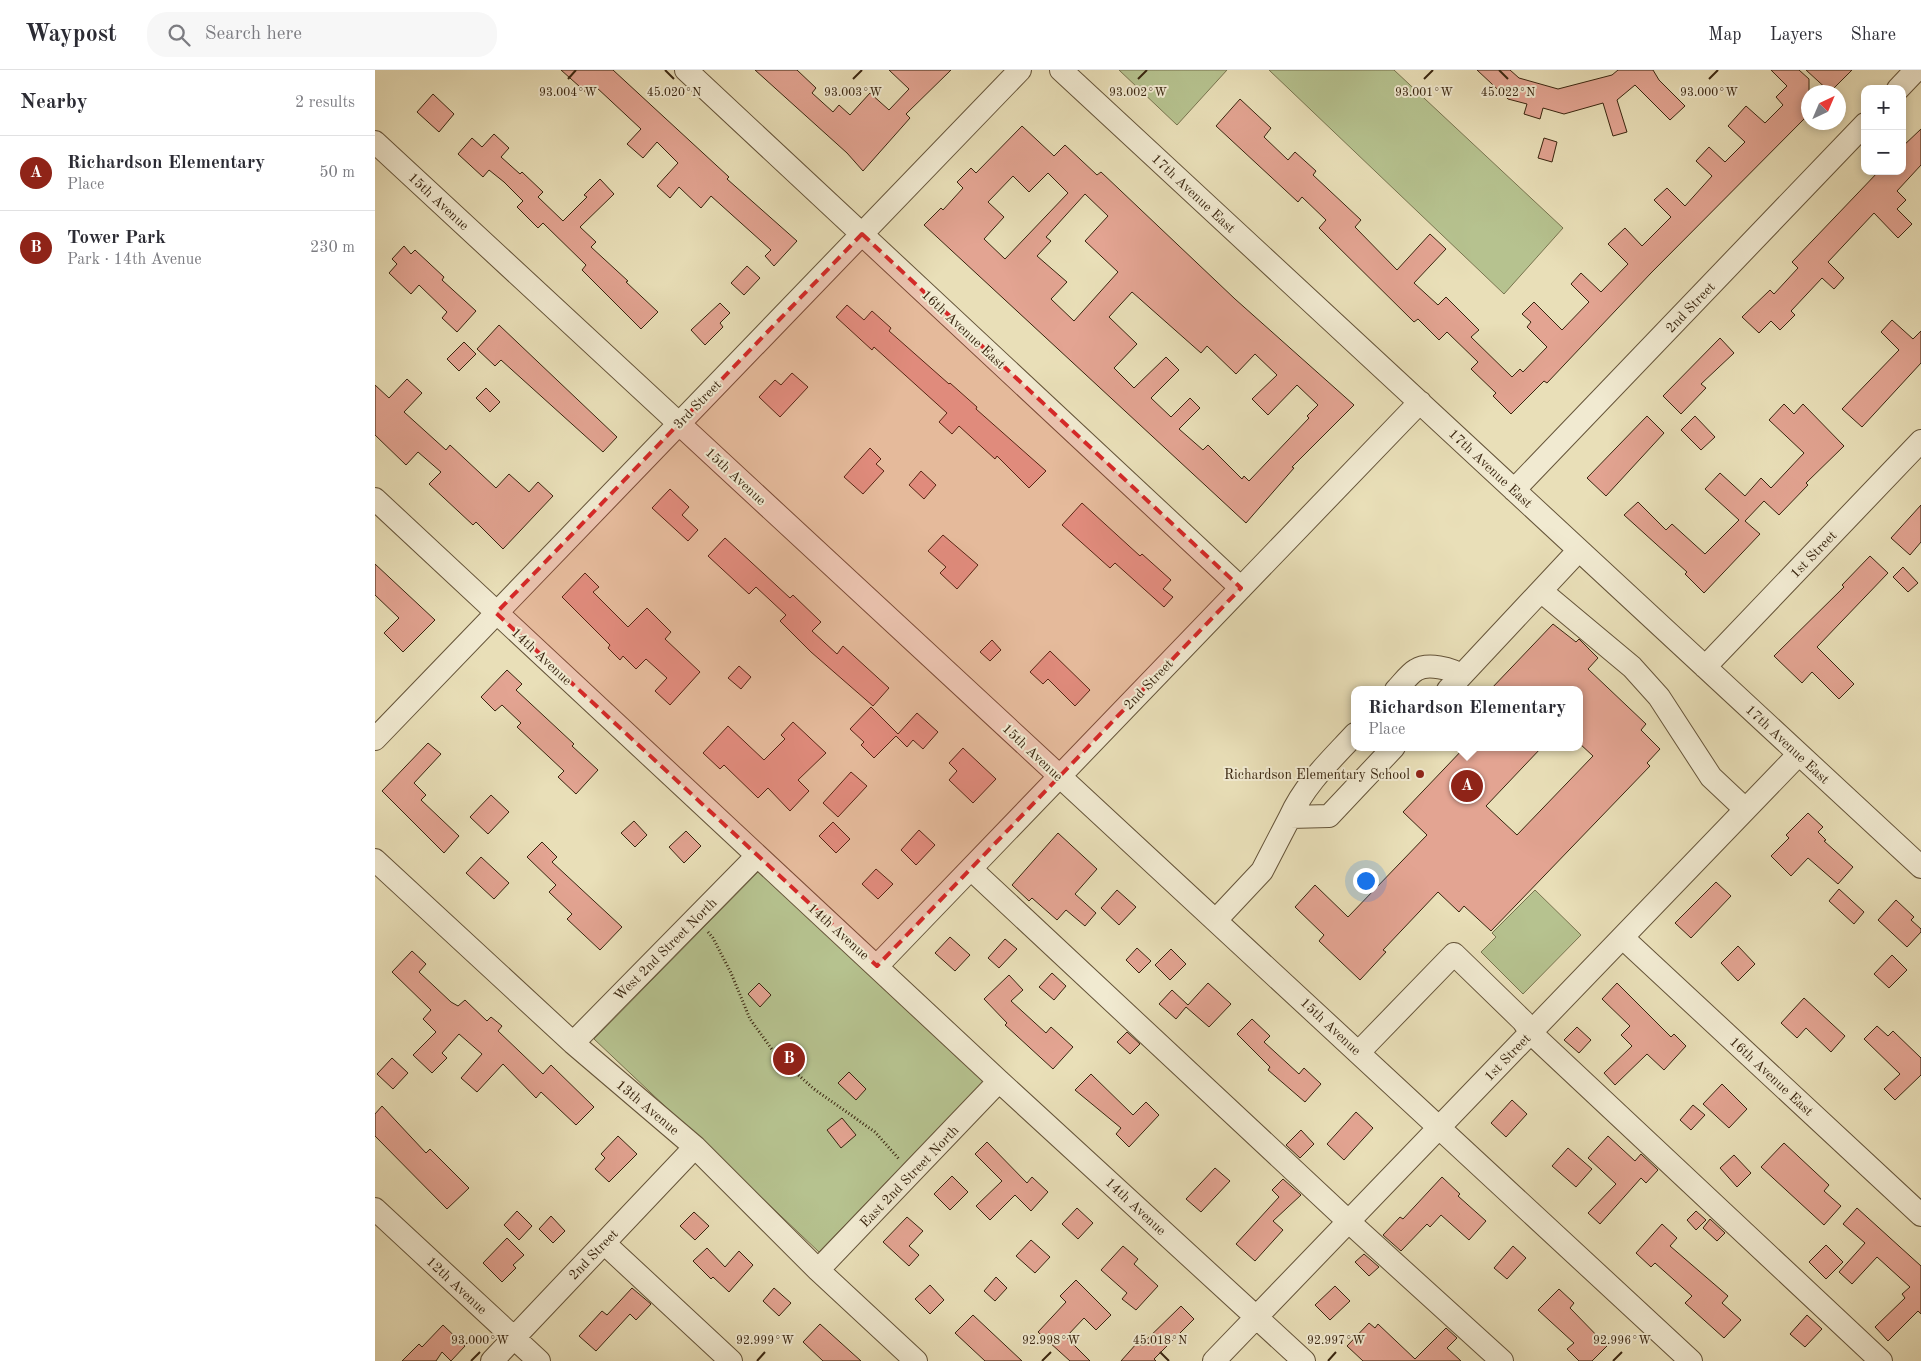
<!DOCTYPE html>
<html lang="en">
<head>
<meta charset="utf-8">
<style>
  body { margin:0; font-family:"Old Standard TT",serif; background:#f7f7f7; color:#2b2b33 }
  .controls { position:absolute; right:15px; top:15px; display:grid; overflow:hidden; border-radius:10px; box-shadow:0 2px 8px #0003 }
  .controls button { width:45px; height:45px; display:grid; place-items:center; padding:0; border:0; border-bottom:1px solid #e1e1e2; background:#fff; color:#2b2b33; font:25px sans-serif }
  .compass { position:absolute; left:1426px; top:15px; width:45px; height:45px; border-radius:50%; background:#fff; box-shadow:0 2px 8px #0003; rotate:44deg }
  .you { position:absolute; left:990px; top:810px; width:18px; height:18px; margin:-12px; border:4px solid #fff; border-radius:50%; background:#1a73e8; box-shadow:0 0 0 8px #1a73e833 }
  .badge { display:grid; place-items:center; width:32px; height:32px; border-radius:50%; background:#8f2418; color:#fff; font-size:16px; font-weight:700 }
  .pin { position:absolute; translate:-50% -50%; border:2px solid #fff; box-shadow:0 1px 5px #0006 }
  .popup { position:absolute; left:976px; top:616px; width:232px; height:65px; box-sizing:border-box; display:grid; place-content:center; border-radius:10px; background:#fff; filter:drop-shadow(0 1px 4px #0005); font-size:16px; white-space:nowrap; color:#7c7c81 }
  .popup b { font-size:19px; color:#2b2b33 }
  .popup::after { content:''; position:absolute; left:50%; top:100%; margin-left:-10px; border:10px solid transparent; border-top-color:#fff }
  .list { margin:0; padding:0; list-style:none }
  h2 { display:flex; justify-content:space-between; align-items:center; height:65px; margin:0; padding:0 20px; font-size:21px }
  h2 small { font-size:16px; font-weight:400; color:#7c7c81 }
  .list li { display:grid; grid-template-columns:32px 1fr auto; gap:15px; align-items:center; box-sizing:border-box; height:75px; padding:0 20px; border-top:1px solid #e1e1e2 }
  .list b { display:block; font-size:19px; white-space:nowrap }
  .list p { margin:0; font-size:16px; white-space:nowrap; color:#7c7c81 }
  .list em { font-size:16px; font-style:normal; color:#7c7c81 }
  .icon { flex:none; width:28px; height:28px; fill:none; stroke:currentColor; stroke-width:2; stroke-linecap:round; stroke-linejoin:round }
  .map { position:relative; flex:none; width:1546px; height:1291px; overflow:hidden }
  header { display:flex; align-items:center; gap:30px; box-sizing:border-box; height:70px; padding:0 25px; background:#fff; border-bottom:1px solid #e1e1e2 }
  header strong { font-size:24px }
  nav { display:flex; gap:28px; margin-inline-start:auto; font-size:18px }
  .search { width:350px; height:45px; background:#f7f7f7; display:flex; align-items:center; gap:12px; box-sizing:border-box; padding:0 18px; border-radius:20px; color:#7c7c81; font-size:19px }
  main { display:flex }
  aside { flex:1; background:#fff }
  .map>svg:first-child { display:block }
</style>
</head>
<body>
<header>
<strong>Waypost</strong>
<div class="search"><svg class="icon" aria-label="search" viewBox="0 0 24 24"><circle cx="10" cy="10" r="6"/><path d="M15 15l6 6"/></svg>Search here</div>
<nav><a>Map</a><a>Layers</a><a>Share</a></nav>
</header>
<main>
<aside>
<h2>Nearby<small>2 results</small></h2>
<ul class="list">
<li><span class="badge">A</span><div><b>Richardson Elementary</b><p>Place</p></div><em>50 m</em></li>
<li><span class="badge">B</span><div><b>Tower Park</b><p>Park · 14th Avenue</p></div><em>230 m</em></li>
</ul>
</aside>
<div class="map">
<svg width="1546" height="1291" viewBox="0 0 1546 1291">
  <rect width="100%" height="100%" fill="#e9dfb8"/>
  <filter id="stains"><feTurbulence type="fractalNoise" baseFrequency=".004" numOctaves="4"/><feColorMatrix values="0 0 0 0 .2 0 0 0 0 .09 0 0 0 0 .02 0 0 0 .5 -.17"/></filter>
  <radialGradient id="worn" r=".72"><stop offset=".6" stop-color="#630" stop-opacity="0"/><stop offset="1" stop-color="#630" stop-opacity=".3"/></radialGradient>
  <!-- green -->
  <path fill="#b6c28f" stroke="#78744f" d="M744,0H852L802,55Z
    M894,0H1019L1188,158L1129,224Z
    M384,801L610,1010L444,1182L219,969Z
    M1160,820L1206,865L1148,924L1106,882L1121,867L1117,863Z"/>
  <!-- building -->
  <path fill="#e3a492" stroke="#39250f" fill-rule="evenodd" d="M186,0H238L354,107L352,109L422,171L399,196L390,186L396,180L336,126L326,138L304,117L295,128L282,116L303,93L282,72L268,88L252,74L266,59L221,17L214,25Z
    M380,0H422L441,18L437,23L458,42L464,35L475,45L495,23L514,40L534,19L514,0H576L531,44L535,48L488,101L472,83Z
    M1102,0H1135L1144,8L1183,19L1237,5L1243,0H1278L1284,10L1310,36L1295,50L1260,15L1242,30L1252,62L1238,66L1228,33L1189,44L1168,38L1165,49L1149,44L1152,34L1133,29Z
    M1396,0H1424L1434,9V44L1276,203L1172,313L1169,311L1136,344L1118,326L1121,323L1096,299L1103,292L1072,262L1064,270L1043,249L1039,252L944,158L951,150L927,127L923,132L841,56L865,29L896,58L889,67L913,90L920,82L941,101L938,105L986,150L980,157L1022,200L1055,164L1071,179L1039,213L1063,235L1071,227L1104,260L1096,267L1137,307L1145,299L1148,302L1172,277L1152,257L1156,252L1147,244L1159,232L1187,260L1214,232L1196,214L1206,203L1226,222L1253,194L1233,174L1250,158L1267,176L1296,147L1279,130L1292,118L1310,136L1337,106L1321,91L1334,77L1350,92L1370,72L1353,56L1371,36L1390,53L1408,35L1401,27L1412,16Z
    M1431,0H1477L1455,22Z
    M58,24L79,44L64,62L42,42Z
    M647,56L679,86L690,75L722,105L726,102L860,229L979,335L917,397L919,398L871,453L549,155L566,138L568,140L588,118L582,112L596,98L601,103ZM673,103L693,123L630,189L609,169L629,147L613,132L638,106L654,122ZM710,124L733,146L710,171L743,202L699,251L676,229L692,212L662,186L676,171L671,167ZM757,222L826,283L832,276L861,304L880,284L902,305L877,329L893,345L922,315L943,335L932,346L934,348L874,411L869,406L867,409L833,375L828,380L804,359L825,338L815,328L796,347L776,328L804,300L791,287L759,318L739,298L762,274L734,247Z
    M1546,59V95L1522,121L1531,130L1522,139L1537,154L1523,168L1499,143L1453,192L1469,208L1459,219L1447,208L1416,241L1420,245L1405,260L1396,251L1384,263L1367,247L1395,220L1399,224L1423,198L1417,192L1504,101H1527V77Z
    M119,64L134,78L126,87L145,104L147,102L168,122L163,127L188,151L212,127L209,125L225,109L239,124L205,157L221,172L216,177L253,211L251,212L283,242L266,259L207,200L211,195L168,153L163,158L142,137L148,131L129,112L114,100L108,107L83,84L97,68L107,77Z
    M1169,68L1182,72L1177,92L1163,88Z
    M29,176L36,184L40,180L69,207L67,210L101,241L82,262L67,248L72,242L44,215L36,224L14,203L22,194L17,189Z
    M372,196L385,208L369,225L356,213Z
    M345,233L355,243L345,253L348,257L330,275L316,260Z
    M472,235L489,250L497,241L516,258L514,261L574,314L575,313L602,337L601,339L671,401L654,418L622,386L620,389L584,356L577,364L564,352L572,343L499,277L497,280L461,247Z
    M1517,250L1538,269L1546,261V293L1487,357L1467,339L1524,280L1506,262Z
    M124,255L242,367L228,382L126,290L120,296L102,279Z
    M1345,268L1359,283L1326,314L1331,318L1306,344L1288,326Z
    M89,272L101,284L84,301L72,289Z
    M417,303L433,317L405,347L384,327L400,310L406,315Z
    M32,309L47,323L29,342L71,380L75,375L121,418L134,404L154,422L163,412L178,426L128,479L101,452L98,455L54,414L66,402L43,382L31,395L0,365V315L14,328Z
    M111,318L125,332L115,342L101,328Z
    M1409,334L1419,344L1428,334L1469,376L1431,413L1433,415L1404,445L1389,431L1370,451L1385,464L1329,523L1310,504L1312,502L1249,445L1263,432L1291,460L1297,454L1330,484L1364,450L1330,419L1345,403L1370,426L1386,408L1396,418L1429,383L1394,350Z
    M1272,346L1289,363L1231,426L1212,408Z
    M1320,346L1340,367L1326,380L1306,360Z
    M495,378L506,389L501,394L509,401L488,424L469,407Z
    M546,401L561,415L549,429L534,415Z
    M295,419L314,437L307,445L323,460L313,471L277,438Z
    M707,433L765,486L767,484L796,510L788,519L798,527L789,537L740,493L735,498L687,455Z
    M1546,435V472L1535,485L1516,468Z
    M568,465L603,495L582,519L565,503L571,497L553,481Z
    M350,468L415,528L418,525L446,552L437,561L462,584L468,576L514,618L498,636L436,582L405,551L411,545L381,517L374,524L333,486Z
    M1495,486L1513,503L1442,577L1479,614L1464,629L1437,602L1427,613L1399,586L1469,517L1467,515Z
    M0,494L60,550L28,582L9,563L24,548L0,525Z
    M1528,497L1543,513L1533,522L1518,507Z
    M210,503L224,517L218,522L253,557L272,538L296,562L290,569L325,602L295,635L280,621L292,608L271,589L261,599L248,586L245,590L233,578L235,575L187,527Z
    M1178,554L1201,572L1204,569L1223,588L1213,599L1271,654L1266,660L1285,679L1272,693L1275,696L1116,861L1089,836L1084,842L1063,822L1008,880L1011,882L985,910L944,871L949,865L920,837L940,815L973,847L1052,765L1028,742L1090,677H1167L1111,736L1142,765L1218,686L1204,673V620H1115Z
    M617,570L626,580L615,591L605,582Z
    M675,581L715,620L700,636L673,609L668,614L655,602Z
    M364,596L376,607L366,619L353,608Z
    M132,600L147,614L141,620L199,674L197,676L223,700L201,724L183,707L189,701L142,657L146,653L127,635L120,641L106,627Z
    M496,637L523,664L542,643L563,662L548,679L538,670L532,677L521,666L499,688L486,675L489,672L475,659Z
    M418,652L451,683L423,710L434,721L415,741L393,718L383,728L349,695L345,699L328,683L353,656L389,690L410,669L406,665Z
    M53,673L66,684L39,713L51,725L46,730L84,766L69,783L7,721Z
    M588,678L621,709L598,733L574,710L582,701L574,693Z
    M476,702L492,716L463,747L448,733Z
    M116,725L134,742L113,764L95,747Z
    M1433,743L1448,757L1443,762L1451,770L1449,771L1478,797L1463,814L1433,788L1416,806L1396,786L1414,768L1411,765Z
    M259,751L272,765L260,777L246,763Z
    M458,752L475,769L461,783L444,766Z
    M544,760L560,775L541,795L526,780Z
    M311,761L326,776L309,793L294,777Z
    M683,763L722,799L700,824L721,843L710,856L691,840L682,850L657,828L654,831L637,815Z
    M167,772L182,787L177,792L247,857L225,880L192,849L197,844L174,822L181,815L152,787Z
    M106,787L134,813L119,829L91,803Z
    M501,799L518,814L503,829L487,814Z
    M1341,812L1356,826L1316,868L1300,853Z
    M1464,819L1489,842L1479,854L1454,831Z
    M742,820L761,837L744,855L726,838Z
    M1521,830L1539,847L1536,850L1546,859V862L1532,877L1503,850Z
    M575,867L595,885L580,901L560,883Z
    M630,869L642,879L624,898L613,888Z
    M1363,876L1380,894L1363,911L1346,893Z
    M762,878L776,891L764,903L751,890Z
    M796,879L811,894L795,910L780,895Z
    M37,881L51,894L44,902L76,932L83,936L90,930L112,951L116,947L127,956L123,961L168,1004L176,995L219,1037L201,1055L166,1022L161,1028L128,994L102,1022L86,1008L107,984L84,964L67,983L72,988L57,1003L38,985L61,962L48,949L56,940L17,902Z
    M1517,885L1532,900L1514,918L1499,904Z
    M677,903L691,916L679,930L664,917Z
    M634,905L648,920L636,931L671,963L676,957L698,977L678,999L630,955L632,953L609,929Z
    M384,913L396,925L385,937L373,924Z
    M833,913L856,934L834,957L811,937L801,949L784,934L797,920L813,935Z
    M1242,913L1296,967L1299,964L1311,976L1289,1000L1272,984L1240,1015L1229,1003L1257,976L1246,965L1255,956L1227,929Z
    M1429,928L1470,966L1456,982L1431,958L1422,968L1406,953Z
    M877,949L895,966L889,972L924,1004L929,998L946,1014L930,1032L893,1000L895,997L862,964Z
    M1502,956L1513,966L1518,961L1546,988V1005L1520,1030L1509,1019L1525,1004L1489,969Z
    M1202,957L1216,970L1204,983L1189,970Z
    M752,962L765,974L755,984L742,972Z
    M17,988L33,1003L18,1019L2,1004Z
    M474,1002L491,1019L481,1030L463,1013Z
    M716,1004L758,1045L771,1032L784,1045L754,1077L741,1064L746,1058L700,1020Z
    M1347,1014L1372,1039L1354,1058L1328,1034Z
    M1137,1030L1152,1044L1131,1067L1116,1053Z
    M1318,1035L1330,1045L1316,1060L1305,1050Z
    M7,1036L51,1083L55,1079L94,1118L72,1139L0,1066V1044Z
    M981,1042L998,1058L969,1090L952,1074Z
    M467,1048L481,1065L466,1078L452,1060Z
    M926,1060L939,1074L925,1088L911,1075Z
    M243,1066L262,1084L234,1112L220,1099L230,1088L226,1084Z
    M1233,1066L1260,1091L1266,1084L1283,1100L1271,1113L1266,1108L1225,1154L1213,1143L1241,1114L1213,1088Z
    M612,1072L652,1113L657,1107L673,1122L656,1141L640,1125L615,1150L601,1136L627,1111L600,1084Z
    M1409,1073L1454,1115L1449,1121L1466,1136L1449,1155L1386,1097Z
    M1193,1078L1217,1099L1201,1117L1177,1096Z
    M1359,1085L1376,1103L1362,1117L1345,1098Z
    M840,1098L855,1111L826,1142L811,1129Z
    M577,1106L593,1122L575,1140L559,1124Z
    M1067,1107L1085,1124L1083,1126L1111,1151L1094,1170L1066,1145L1055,1157L1052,1154L1026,1181L1008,1165L1025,1147L1028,1149Z
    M908,1109L926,1125L898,1151L908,1160L880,1191L861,1174L904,1127L897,1120Z
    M702,1138L718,1153L703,1169L687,1154Z
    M1482,1138L1546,1196V1244L1543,1241L1513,1271L1500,1257L1530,1228L1527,1224L1535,1217L1502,1187L1477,1214L1464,1202L1490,1173L1468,1154Z
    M142,1141L157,1156L144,1170L129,1155Z
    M1321,1141L1331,1150L1321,1160L1312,1150Z
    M319,1142L334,1156L320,1170L305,1156Z
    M176,1146L190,1161L178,1173L164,1159Z
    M532,1147L548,1161L534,1176L544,1185L534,1196L508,1172Z
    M1335,1149L1350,1163L1342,1171L1328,1158Z
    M1287,1154L1302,1168L1295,1176L1353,1226L1347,1233L1366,1250L1349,1268L1310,1233L1317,1226L1280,1193L1276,1197L1261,1183Z
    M132,1168L149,1185L138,1195L141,1198L127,1212L108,1193Z
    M656,1170L675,1187L660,1203L641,1186Z
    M1451,1175L1468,1192L1451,1209L1434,1192Z
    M748,1176L763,1189L759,1194L783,1216L761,1240L747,1229L752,1223L726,1200Z
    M1138,1176L1151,1188L1132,1209L1119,1198Z
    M332,1178L350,1197L364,1181L378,1195L354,1222L338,1207L336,1209L318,1191Z
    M989,1184L1004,1197L994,1206L980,1192Z
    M621,1207L632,1218L620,1231L609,1221Z
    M701,1210L736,1245L721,1260L709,1248L691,1267L715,1291H695L663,1262L691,1232L685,1226Z
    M555,1215L569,1230L555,1244L540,1229Z
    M960,1216L975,1231L955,1250L940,1235Z
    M257,1218L276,1234L261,1250L255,1244L221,1281L204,1266L227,1241L232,1245Z
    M399,1218L416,1233L404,1246L388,1231Z
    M1184,1219L1199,1233L1195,1238L1232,1276L1217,1291H1204L1192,1279L1199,1273L1163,1240Z
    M806,1236L819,1249L779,1289L781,1291H746L762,1273L765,1276Z
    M598,1245L647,1291H610L580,1263Z
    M1432,1245L1447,1259L1430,1277L1415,1264Z
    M994,1253L1000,1258L1003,1254L1040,1289L1071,1258L1082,1268L1072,1278L1086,1291H988L972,1276Z
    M445,1254L486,1291H448L428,1272Z
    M68,1255L90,1276L76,1291L67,1282L61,1291H27L44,1274L47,1277Z"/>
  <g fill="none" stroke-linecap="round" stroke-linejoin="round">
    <defs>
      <path id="minor" d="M311,0L866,518
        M686,0L1546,797
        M1523,19L1541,0
        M0,72L1316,1291
        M1139,420L1490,54
        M0,429L624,1011L929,1291
        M1166,521L1257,597L1284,627L1336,707L1370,739
        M1330,597L1546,371
        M1021,620C1027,614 1034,604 1041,600C1052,593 1077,598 1086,606
        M1073,620L1204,480
        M0,669L645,0
        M915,747C930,714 955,691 980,664
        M0,790L198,973L320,1077L443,1200L541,1291
        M596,799L973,1151L1127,1291
        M841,850L887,801L915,747L954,746L1019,677
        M1248,868L1546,1145
        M502,896L1045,332
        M198,973L382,786
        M984,982L1079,884L1148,951L1156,963L1506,1291
        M0,1139L164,1291
        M229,1173L356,1291
        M443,1200L624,1011
        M117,1291L320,1077
        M839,1291L1424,684"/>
    </defs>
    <!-- minor casing -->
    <use href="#minor" stroke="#655439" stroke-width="24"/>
    <!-- path -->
    <path stroke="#39250f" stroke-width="3" stroke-dasharray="1 2.5" stroke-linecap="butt" d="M333,862L338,868L356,903L375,949L401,985L439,1019L500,1062L524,1089"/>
    <!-- minor -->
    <use href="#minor" stroke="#f1ead1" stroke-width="22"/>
  </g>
  <!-- marked area -->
  <path fill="#d62828" fill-opacity="0.2" stroke="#d62828" stroke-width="4" stroke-dasharray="10 6" stroke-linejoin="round" d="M487,164L866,518L502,896L121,543Z"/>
  <!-- ticks -->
  <path fill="none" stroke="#39250f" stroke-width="2" d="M290,0L299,9M1124,0L1133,9M193,9L201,0M478,9L487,0M763,9L772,0M1049,9L1058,0M1334,9L1343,0M785,1282L794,1291M96,1291L105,1282M382,1291L390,1282M667,1291L676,1282M953,1291L961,1282M1238,1291L1247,1282"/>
  <!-- markers -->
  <circle fill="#8f2418" stroke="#f1ead1" stroke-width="2" cx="1045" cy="704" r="5"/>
  <g text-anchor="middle" stroke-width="4" stroke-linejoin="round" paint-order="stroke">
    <!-- street labels -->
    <g font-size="14" fill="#39250f" stroke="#f1ead1">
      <text transform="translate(819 123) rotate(43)" y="5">17th Avenue East</text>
      <text transform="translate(64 131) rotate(43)" y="5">15th Avenue</text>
      <text transform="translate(1315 237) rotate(-46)" y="5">2nd Street</text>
      <text transform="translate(589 259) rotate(43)" y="5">16th Avenue East</text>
      <text transform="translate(322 334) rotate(-46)" y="5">3rd Street</text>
      <text transform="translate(1116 398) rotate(43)" y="5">17th Avenue East</text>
      <text transform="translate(361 406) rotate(43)" y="5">15th Avenue</text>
      <text transform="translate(1438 484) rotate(-46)" y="5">1st Street</text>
      <text transform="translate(167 586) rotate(43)" y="5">14th Avenue</text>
      <text transform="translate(773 614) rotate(-46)" y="5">2nd Street</text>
      <text transform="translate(1413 674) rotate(43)" y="5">17th Avenue East</text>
      <text transform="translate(658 682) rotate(43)" y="5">15th Avenue</text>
      <text transform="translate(464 861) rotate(42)" y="5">14th Avenue</text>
      <text transform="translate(290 879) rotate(-45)" y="5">West 2nd Street North</text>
      <text transform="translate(956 956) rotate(43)" y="5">15th Avenue</text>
      <text transform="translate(1132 987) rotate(-46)" y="5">1st Street</text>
      <text transform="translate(1397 1006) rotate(43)" y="5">16th Avenue East</text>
      <text transform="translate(273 1037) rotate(40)" y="5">13th Avenue</text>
      <text transform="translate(534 1106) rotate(-46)" y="5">East 2nd Street North</text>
      <text transform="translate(761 1136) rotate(43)" y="5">14th Avenue</text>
      <text transform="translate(218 1184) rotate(-46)" y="5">2nd Street</text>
      <text transform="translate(82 1215) rotate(43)" y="5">12th Avenue</text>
    </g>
    <!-- poi labels -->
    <g font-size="14" fill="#39250f" stroke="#f1ead1" text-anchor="end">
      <text x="1035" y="709">Richardson Elementary School</text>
    </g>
  </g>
  <g font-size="12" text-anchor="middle" fill="#39250f" stroke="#f1ead1" stroke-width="4" stroke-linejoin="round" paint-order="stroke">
    <text x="299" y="26">45.020°N</text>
    <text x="1133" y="26">45.022°N</text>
    <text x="193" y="26">93.004°W</text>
    <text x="478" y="26">93.003°W</text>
    <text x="763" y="26">93.002°W</text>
    <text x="1049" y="26">93.001°W</text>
    <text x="1334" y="26">93.000°W</text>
    <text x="105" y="1274">93.000°W</text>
    <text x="390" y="1274">92.999°W</text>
    <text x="676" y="1274">92.998°W</text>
    <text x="961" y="1274">92.997°W</text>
    <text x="1247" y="1274">92.996°W</text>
    <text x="785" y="1274">45.018°N</text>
  </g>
  <rect width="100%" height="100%" filter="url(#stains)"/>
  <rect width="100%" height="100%" fill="url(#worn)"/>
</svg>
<div class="controls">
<button>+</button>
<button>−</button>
</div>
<svg class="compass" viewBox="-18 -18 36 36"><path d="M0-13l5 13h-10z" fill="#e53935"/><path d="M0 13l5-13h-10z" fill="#7c7c81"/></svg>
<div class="you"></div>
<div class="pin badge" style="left:1092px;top:716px">A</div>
<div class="popup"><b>Richardson Elementary</b>Place</div>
<div class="pin badge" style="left:414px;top:989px">B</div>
</div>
</main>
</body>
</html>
